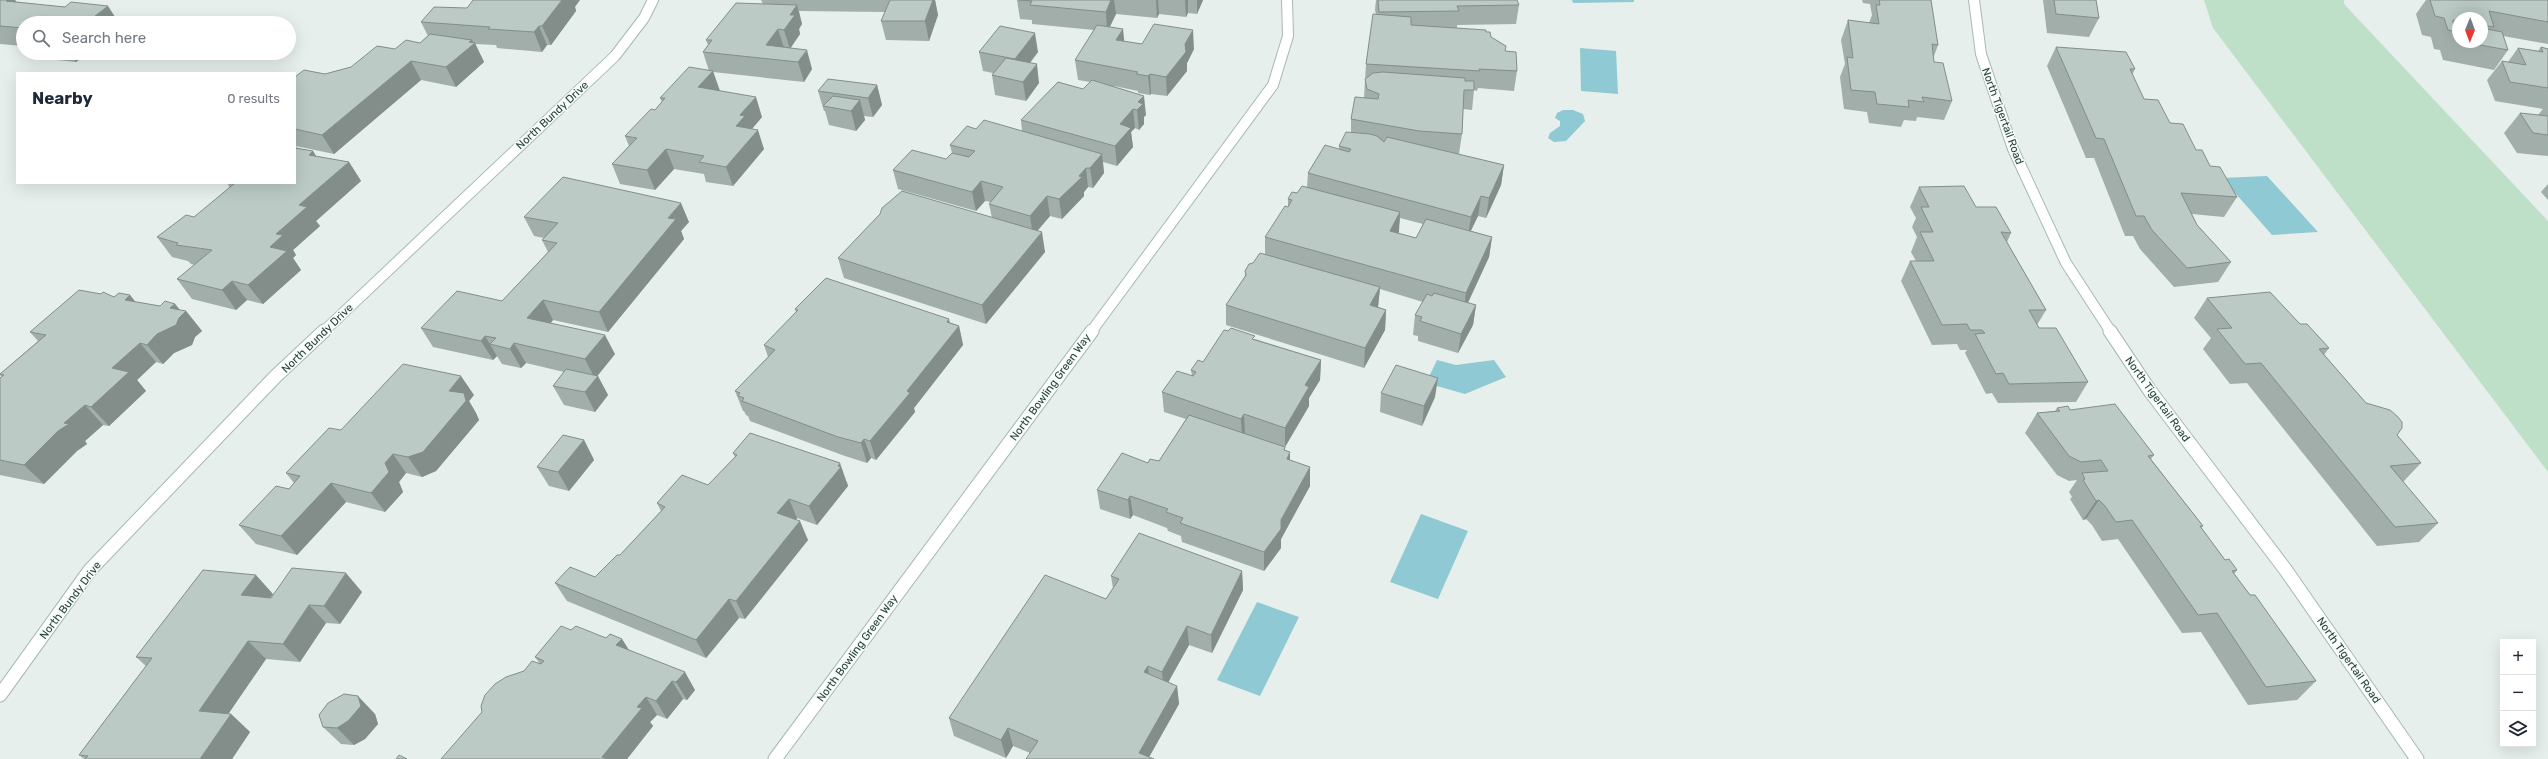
<!DOCTYPE html>
<html lang="en">
<head>
<meta charset="utf-8">
<style>
  body { margin:0; font-family:Rubik,sans-serif; background:#f6f6f7; color:#1f2937 }
  .controls { position:absolute; right:12px; bottom:12px; display:grid; overflow:hidden; border-radius:0px; box-shadow:0 4px 16px #0002 }
  .controls button { width:36px; height:36px; display:grid; place-items:center; padding:0; border:0; border-bottom:1px solid #e0e1e3; background:#fff; color:#1f2937; font:20px sans-serif }
  .compass { position:absolute; left:2452px; top:12px; width:36px; height:36px; border-radius:50%; background:#fff; box-shadow:0 4px 16px #0002; rotate:181deg }
  .list { margin:0; padding:0; list-style:none }
  h2 { display:flex; justify-content:space-between; align-items:center; height:52px; margin:0; padding:0 16px; font-size:17px }
  h2 small { font-size:13px; font-weight:400; color:#747a83 }
  .icon { flex:none; width:22px; height:22px; fill:none; stroke:currentColor; stroke-width:2; stroke-linecap:round; stroke-linejoin:round }
  .map { position:relative; flex:none; width:2548px; height:759px; overflow:hidden }
  .search { position:absolute; background:#fff; box-shadow:0 4px 16px #0002; left:16px; top:16px; width:280px; height:44px; display:flex; align-items:center; gap:10px; box-sizing:border-box; padding:0 14px; border-radius:22px; color:#747a83; font-size:15px }
  .panel { position:absolute; background:#fff; box-shadow:0 4px 16px #0002; left:16px; top:72px; width:280px; height:112px; border-radius:0px }
  .map>svg:first-child { display:block }
</style>
</head>
<body>
<div class="map">
<svg width="2548" height="759" viewBox="0 0 2548 759">
  <rect width="100%" height="100%" fill="#e6efeb"/>
  <!-- green -->
  <path fill="#bfe0c8" d="M2204,0H2344V4L2548,221V472L2213,28Z"/>
  <!-- water -->
  <path fill="#8ec9d4" d="M1572,0H1634V2L1573,3Z
    M1580,48L1616,51L1618,94L1581,91Z
    M1563,110H1573L1583,114L1585,121L1566,141L1554,142L1548,138L1550,133L1560,126V121L1555,118L1557,113Z
    M2267,176L2318,232L2272,235L2222,178Z
    M1437,360L1456,365L1494,360L1506,377L1465,394L1426,383Z
    M1421,514L1468,531L1438,599L1390,582Z
    M1257,602L1299,617L1260,696L1217,680Z"/>
  <g fill="none" stroke-linecap="round" stroke-linejoin="round">
    <defs>
      <path id="minor-far1" d="M1974,0L1981,54L2013,149L2066,263L2111,332
        M323,332L615,56L644,18L653,0
        M1091,332L1273,85L1288,36L1287,0"/>
      <path id="minor" d="M2110,331L2150,391L2285,569L2417,759
        M0,695L90,570L276,376L324,331
        M775,759L1092,331"/>
    </defs>
    <!-- minor-far1 casing -->
    <use href="#minor-far1" stroke="#a8b8b2" stroke-width="12"/>
    <!-- minor casing -->
    <use href="#minor" stroke="#a8b8b2" stroke-width="15"/>
    <!-- minor-far1 -->
    <use href="#minor-far1" stroke="#fff" stroke-width="10"/>
    <!-- minor -->
    <use href="#minor" stroke="#fff" stroke-width="13"/>
  </g>
  <!-- wall -->
  <path fill="#a1aea9" fill-rule="evenodd" d="M0,0H15L16,2L65,7L108,6L23,23V46L0,44Z
    M761,0H935L938,15L929,41L886,40L881,21L885,12L799,11L802,24L799,29L800,34L790,48L812,69L804,82L713,72L719,91L762,117L752,129L764,149L733,186L706,182L704,174L674,169L655,190L620,184L612,164L629,146L625,136L655,110L662,102L660,98L709,71L703,52L708,45L706,40L763,4Z
    M1017,0H1203L1197,14L1188,13L1186,17L1159,14L1157,18L1116,14L1110,27L1124,41L1142,44L1194,49L1187,63V71L1167,96L1151,94L1150,95L1138,93V91L1114,86L1146,115L1144,117V124L1139,130L1135,128L1131,132L1133,147L1117,166L1103,162L1104,173L1093,188L1088,187L1084,192V196L1062,219L1050,216L1037,231L1045,252L986,324L844,278L838,258L992,218L989,204L991,202L985,201L976,211L898,189L893,170L946,159L952,153L950,145L976,129L1022,131L1021,120L1083,89L1090,82L1078,80L1075,60L1094,30L1032,24V20L1020,19Z
    M1376,0L1519,5L1516,24L1457,25V28L1486,32L1505,51L1517,71L1514,91L1478,88L1477,91L1474,90L1472,110L1463,109L1462,134L1459,154H1457L1504,165L1501,185L1486,218L1478,216L1471,231L1492,237L1489,257L1468,303L1476,305L1473,325L1458,353L1418,341V336L1413,335L1415,315L1423,302L1380,289L1378,307L1386,310L1385,330L1364,368L1226,325V305L1245,277V271L1253,263L1265,255V237L1288,207V199L1307,187L1308,173L1339,149V146L1351,133V119L1364,98L1366,64L1376,15L1375,10ZM1400,218L1423,224L1416,238L1398,233Z
    M1862,0H1931L1938,45L1934,56V62L1952,101L1944,120L1917,117L1916,121L1904,120L1901,127L1869,123L1867,112L1844,109L1840,77L1845,64L1841,40L1848,20L1869,23L1872,15L1870,4L1863,3Z
    M2043,0H2096L2099,18L2089,37L2047,33Z
    M2426,0H2548V44L2503,36L2508,50L2494,70L2443,60L2440,50L2434,49L2431,37L2422,35L2416,14ZM2458,18H2482V42H2458Z
    M575,7L576,11L551,45H547L542,52L497,48L496,45L475,44L484,62L456,87L421,80L334,154L296,146L297,148L313,151L316,156L349,162L361,181L316,221L320,226L293,250L296,255L293,258L301,270L263,304L247,300L236,310L192,299L177,279L195,265L191,264L188,261L172,257L157,237L194,217L230,188L227,183H295V77L325,74L351,67L395,49L420,43L428,36L421,22L467,8Z
    M2056,47L2135,69L2132,75L2144,99L2196,150L2237,197L2224,217L2192,214L2197,225L2231,262L2218,282L2174,287L2140,249L2133,236H2125L2094,158H2086L2047,66Z
    M2541,47L2548,49V156L2517,153L2504,133L2520,113L2538,115L2543,109L2495,101L2487,80L2502,61L2508,62L2518,48L2538,51Z
    M979,52H1038L1030,63L1039,83L1026,101L995,95L992,75L993,73L983,71Z
    M34,53H88L76,62L37,58Z
    M877,85L882,105L873,117L864,116L865,120L856,131L829,125L825,111H824L818,91Z
    M2548,184V200L2541,192Z
    M1919,187L1976,207L2011,233L2007,242L2046,310L2037,325L2039,328L2088,382L2076,402L1998,403L1992,393L1986,394L1965,353L1967,350H1960L1957,344L1932,345L1901,281L1910,261H1916L1911,252L1917,237L1912,227L1916,218L1910,207Z
    M524,217L689,222L681,231L684,239L608,332L553,320L551,323L615,354L597,376L608,395L595,412L564,405L553,386L564,372L526,363L521,368L502,364L497,356L493,360L433,347L421,328L502,301L548,252L542,240L544,238L534,236Z
    M101,294L114,297L130,295L135,302L160,306L175,304L180,310L186,311L202,331L195,337L192,345L174,353L163,364L156,362L137,380L146,391L109,426L103,425L85,441L87,444L77,451L44,484L0,475V378L2,377L0,375V374L38,341L30,332Z
    M2207,298L2300,324L2329,348L2324,355L2366,403L2397,435L2421,463L2403,482L2438,523L2419,542L2377,546L2247,383L2230,384L2203,349L2211,338L2194,318Z
    M795,309L949,322L959,326L963,345L914,408L915,412L876,460L871,458L867,463L845,456L750,421L748,416L746,415L744,411H743L735,391L768,357L764,345L796,313Z
    M1255,339L1321,360L1320,380L1309,398V406L1285,447V450L1290,460L1310,486L1281,539V548L1264,571L1182,542L1181,536L1168,531L1167,528L1133,515L1130,519L1100,509L1097,490L1148,463L1159,461L1186,419L1164,412L1162,392L1192,376L1191,370L1203,362Z
    M1381,393L1435,397L1422,426L1380,412Z
    M474,395L469,401L476,413L479,420L436,471L422,477L406,473L399,482L403,492L385,512L346,502L297,555L256,544L239,525L289,489L294,483L286,473L341,430Z
    M2057,408L2070,410L2154,455L2151,459L2203,526L2201,528L2225,560L2237,570L2234,574L2316,681L2297,700L2248,705L2201,632L2182,633L2118,539L2102,541L2092,525L2086,519L2083,520L2070,499L2072,497L2069,492L2077,480L2069,481L2057,475L2025,433L2037,413L2055,411Z
    M584,440L594,460L569,491L549,486L537,467Z
    M733,453L847,482L848,486L817,525L797,518L796,520L808,540L745,619L739,618L706,658L567,601L555,583L595,577L620,555L661,511L657,503L708,485L735,457Z
    M1242,571L1243,590L1212,653L1189,645L1168,682L1177,686L1179,704L1149,757L1030,753L1013,746L1006,758L954,736L949,718L1106,599L1113,588L1111,576Z
    M362,592L340,624L326,623L300,662L266,659L228,714H231L250,732L232,759H84L79,755L146,666L136,657L273,594L270,598Z
    M571,630L606,638L622,639L629,650L695,690L687,700L683,699L667,719L657,715L650,722L653,726L627,759H441L524,671L540,664L535,657Z
    M375,714L378,724L365,739L354,745L341,744L323,727Z"/>
  <!-- shaded-wall -->
  <path fill="#838d89" d="M7,0H15L26,15L6,1Z
    M562,0H580L575,7L576,11L551,45L542,26Z
    M933,0H935L938,15L929,41L925,21Z
    M1111,0H1114L1116,14L1107,32L1106,12Z
    M1156,0H1158L1159,14L1157,18Z
    M1185,0H1188V13L1186,17Z
    M1197,0H1203L1197,14Z
    M797,5L802,24L799,29L800,34L790,49L784,30L790,15Z
    M108,6L119,23H100L95,16Z
    M539,26L547,45L542,52L534,32Z
    M778,29L784,48L766,45Z
    M1123,29L1125,48L1116,40Z
    M1193,30L1194,49L1187,63V71L1167,96L1166,77Z
    M1035,33L1038,52L1018,78L1015,59Z
    M472,40L474,44L475,43L484,62L456,87L446,67Z
    M807,50L812,69L804,82L798,62Z
    M70,53H88L76,62Z
    M411,61L421,80L334,154L322,135Z
    M1037,64L1039,83L1026,101L1023,82Z
    M713,71L720,91L705,107L698,87Z
    M1150,74L1151,94L1150,95L1148,76Z
    M877,85L882,105L873,117L868,98Z
    M1144,96L1146,115L1144,117V124L1139,130L1137,110L1138,102Z
    M756,97L762,117L750,131L736,126L740,115Z
    M860,100L865,120L856,131L851,111Z
    M1133,109L1135,128L1131,132L1133,147L1117,166L1115,146L1120,124Z
    M758,130L764,149L733,186L726,167Z
    M666,149L674,169L655,190L647,170Z
    M313,151L325,171L309,155Z
    M1102,154L1104,173L1093,188L1090,168Z
    M349,162L361,181L316,221L320,226L293,250L296,255L293,258L301,270L263,304L248,285L270,247L276,234L299,205Z
    M1504,165L1501,185L1486,218L1489,198Z
    M1086,168L1088,187L1084,192V196L1062,219L1059,199Z
    M981,181L985,201L976,211L972,192Z
    M1047,196L1050,216L1033,236L1030,216Z
    M1481,196L1478,216L1468,236L1471,217Z
    M681,203L689,222L681,231L684,239L608,332L599,312L668,218Z
    M1400,212L1399,232L1389,251L1390,231Z
    M1042,232L1045,252L986,324L982,305Z
    M1492,237L1489,257L1463,313L1466,293Z
    M232,281L247,300L236,310L222,290Z
    M1380,287L1378,307L1369,325L1370,305Z
    M130,295L146,315L125,300Z
    M543,300L553,320L538,338L527,318Z
    M175,304L183,314L186,311L202,331L195,337L192,345L174,353L163,364L147,345L170,308Z
    M1476,305L1473,325L1458,353L1461,334Z
    M1386,310L1385,330L1364,368L1365,348Z
    M949,319L952,334L959,326L963,345L914,408L915,412L876,460L870,441L907,391L947,322Z
    M605,335L615,354L595,379L585,359Z
    M485,336L497,356L493,360L481,341Z
    M140,343L156,362L137,380L146,391L109,426L91,407L112,368Z
    M514,343L526,363L521,368L510,349Z
    M1321,360L1320,380L1309,398V406L1285,447V428L1305,385Z
    M461,376L474,395L469,401L476,413L479,420L436,471L422,477L408,457L449,391Z
    M598,376L608,395L595,412L585,392Z
    M1438,378L1435,397L1422,426L1424,406Z
    M85,405L103,425L85,441L87,444L77,451L44,484L24,465L64,423Z
    M1244,414L1245,434L1242,439L1241,419Z
    M864,439L871,458L867,463L861,443Z
    M584,440L594,460L569,491L558,472Z
    M1290,452V472L1287,459Z
    M393,454L406,473L399,482L403,492L385,512L371,493L385,463Z
    M840,463L848,486L817,525L809,506Z
    M1310,467V486L1281,539V548L1264,571V552L1281,520Z
    M331,483L346,502L297,555L281,536Z
    M1130,496L1133,515L1130,519L1128,500Z
    M789,499L797,518L785,532L777,513Z
    M2099,500L2086,519L2083,520L2096,501Z
    M800,521L808,540L745,619L736,601Z
    M1242,571L1243,590L1212,653L1211,635Z
    M346,573L362,592L340,624L324,606Z
    M256,575L273,594L259,614L241,595Z
    M729,599L739,618L706,658L696,640Z
    M309,605L326,623L300,662L283,644Z
    M1187,626L1189,645L1164,690L1162,672Z
    M622,639L633,657L616,645Z
    M248,641L266,659L218,729L199,711Z
    M1148,666L1150,685L1144,672Z
    M685,672L695,690L687,700L676,682Z
    M672,681L683,699L667,719L656,701Z
    M1177,686L1179,704L1148,759L1139,753Z
    M358,696L375,714L378,724L365,739L354,745L337,728Z
    M646,697L657,715L650,722L653,726L627,759H604L602,757L637,707Z
    M231,714L250,732L232,759H200Z
    M1008,728L1013,746L1006,758L1001,740Z"/>
  <!-- building -->
  <path fill="#bbcac4" stroke="#838d89" d="M0,0H7L6,1L65,7L71,2L108,6L95,16L110,17L103,23H23V28L0,26Z
    M473,0H562L542,26H539L534,32L488,29L490,27L421,22L434,7L467,8Z
    M890,0H933L925,21H881Z
    M1019,0H1111L1106,12L1030,5L1032,1Z
    M1378,0H1517L1519,5L1457,6L1459,11L1379,12Z
    M1879,0H1931L1938,45L1932,44L1934,62L1943,63L1952,101L1922,97L1924,102L1908,100L1909,107L1877,104L1875,92L1851,90L1847,57L1853,58L1848,20L1879,24L1876,5H1880Z
    M2054,0H2096L2099,18L2056,14Z
    M2430,0H2548V22L2489,11L2494,27L2482,25V18H2458V20H2453V23L2458,24V41H2457L2454,31L2448,30L2444,18L2435,16Z
    M736,3L797,5L790,15H795L784,30L778,29L766,45L807,50L798,62L703,52L712,40H706Z
    M1373,14L1411,17V25L1486,30V32H1490L1491,37L1506,46L1505,51L1516,52L1517,71L1479,69L1480,71L1366,64Z
    M1154,24L1193,30L1185,44L1186,52L1166,77L1150,74L1148,76L1136,74L1138,72L1075,60L1097,25L1123,29L1116,40L1142,44Z
    M1000,26L1035,33L1015,59L979,52Z
    M2482,28L2502,32L2508,50L2463,42H2482Z
    M430,34L472,40L469,42L475,43L446,67L411,61L322,135L295,129V77L304,70L325,74L351,67L377,46L395,49L406,40L420,43Z
    M2056,47L2126,52L2135,69H2130L2144,99L2158,100L2170,123L2183,124L2196,150H2202L2210,166L2220,167L2237,197L2181,193L2197,225L2231,262L2187,268L2152,230L2144,216H2136L2104,139L2096,138Z
    M2541,47L2548,49V88L2510,82L2502,61L2526,65L2518,48L2543,52Z
    M1006,58L1037,64L1023,82L992,75Z
    M689,67L713,71L698,87L756,97L740,115L745,116L736,126L758,130L726,167L699,162L704,156L666,149L647,170L612,164L637,138L625,136L651,109L655,110L665,98H660Z
    M1383,72L1465,78V81H1474V90H1464L1462,134L1419,131L1351,119L1355,97L1378,99L1379,94L1367,89L1365,79L1373,73Z
    M828,79L877,85L868,98L818,91Z
    M1092,80L1144,96L1138,102L1143,104L1137,110L1133,109L1120,124L1131,128L1115,146L1021,120L1058,82L1083,89Z
    M833,96L860,100L851,111L823,106Z
    M2520,113L2548,116V135L2533,133Z
    M984,120L1102,154L1090,168H1086L1079,176L1082,177L1059,199L1047,196L1030,216L989,204L1003,187L981,181L972,192L893,170L912,150L946,159L952,153L969,157L975,151L950,145L967,126L976,129Z
    M1346,132L1370,134L1377,136L1384,142L1387,137L1504,165L1489,198L1481,196L1471,217L1308,173L1325,145L1349,152L1351,149L1339,146Z
    M295,148L313,151L309,155L349,162L299,205L307,207L276,234L283,235L270,247L287,251L248,285L232,281L222,290L177,279L212,250L176,245L178,243L157,237L186,215L194,217L235,183H234H295Z
    M563,177L681,203L668,218L676,219L599,312L543,300L527,318L605,335L585,359L514,343L510,349L490,344L496,338L485,336L481,341L421,328L457,291L502,301L557,243L542,240L558,223L524,217Z
    M1302,186L1400,212L1390,231L1416,238L1426,219L1492,237L1466,293L1265,237L1285,206L1288,207L1292,200L1288,199L1292,192L1297,193Z
    M1964,186L1976,207H1996L2011,233L2001,232L2046,310H2029L2039,328H2056L2088,382L2009,384L2003,373L1996,374L1975,334L1985,333L1982,330H1970L1967,324L1942,325L1910,261H1934L1920,232H1933L1921,207H1929L1919,187Z
    M902,191L1042,232L982,305L838,258L880,214L882,208Z
    M1260,253L1380,287L1370,305L1386,310L1365,348L1226,305L1246,275L1245,271L1249,264L1253,263Z
    M826,278L949,319L947,322L959,326L907,391L910,393L870,441L864,439L861,443L838,437L742,401L744,398L738,396L740,393L735,391L775,350L764,345L798,310L795,309Z
    M79,290L101,294L103,292L114,297L119,293L130,295L125,300L160,306L165,301L175,304L170,308L186,311L179,318L176,325L157,334L147,345L140,343L112,368L129,372L91,407L85,405L64,423L69,424L58,431L24,465L0,460V378L4,375L0,374L46,335L30,332Z
    M2270,292L2300,324H2307L2329,348L2319,349L2366,403L2390,410L2397,416L2402,422V428L2397,435L2421,463L2390,466L2438,523L2395,527L2261,363L2245,364L2217,329L2232,328L2207,298Z
    M1434,293L1476,305L1461,334L1420,321L1422,317L1415,315L1427,294L1432,296Z
    M1231,328L1255,336L1252,339L1321,360L1305,385L1309,387L1285,428L1244,414L1241,419L1162,392L1177,371L1193,376L1196,372L1191,370L1198,360L1203,362L1224,330L1228,331Z
    M403,364L461,376L449,391L464,393L466,401L423,452L408,457L393,454L385,463L389,472L371,493L331,483L281,536L239,525L276,486L289,489L300,476L286,473L329,428L341,430Z
    M1396,365L1438,378L1424,406L1381,393Z
    M566,369L598,376L585,392L553,386Z
    M2115,404L2154,455L2148,456L2203,526H2200L2225,560L2229,559L2237,570L2232,571L2250,595H2255L2316,681L2266,687L2217,613L2198,615L2132,520L2116,522L2105,506L2099,500L2096,501L2083,480L2085,479L2082,473L2108,471L2101,460L2081,462L2069,456L2037,413L2060,411L2057,408L2068,406L2070,410Z
    M1189,415L1285,447L1284,450L1290,452L1287,459L1310,467L1281,520V529L1264,552L1180,523L1183,518L1166,512L1168,509L1130,496L1128,500L1097,490L1122,453L1148,463L1150,459L1159,461Z
    M750,433L840,463L838,466L841,467L809,506L789,499L777,513L800,521L736,601L729,599L696,640L555,583L570,567L595,577L617,555H620L665,507L657,503L682,475L708,485L737,455L733,453Z
    M563,435L584,440L558,472L537,467Z
    M1139,533L1242,571L1211,635L1187,626L1162,672L1148,666L1144,672L1177,686L1139,753L1154,759H1026L1038,741L1008,728L1001,740L949,718L1045,575L1106,599L1119,579L1111,576Z
    M292,568L346,573L324,606L309,605L283,644L248,641L199,711L231,714L200,759H85L88,756L79,755L152,658L136,657L203,570L256,575L241,595L271,598Z
    M561,626L571,630L576,626L606,638L610,634L622,639L616,645L685,672L676,682L672,681L656,701L646,697L637,707L642,708L602,757L608,759H441L482,712L481,706L485,695L495,684L506,677L524,671L532,661L541,664L544,661L535,657Z
    M344,694L358,696L361,706L348,721L337,728L323,727L319,715L328,703Z
    M399,755L407,759H396Z"/>
  <g text-anchor="middle" stroke-width="3" stroke-linejoin="round" paint-order="stroke">
    <!-- street labels -->
    <g font-size="11" fill="#24423a" stroke="#f7fbf9">
      <text transform="translate(552 115) rotate(-43)" y="4">North Bundy Drive</text>
      <text transform="translate(2003 116) rotate(70)" y="4">North Tigertail Road</text>
      <text transform="translate(317 338) rotate(-44)" y="4">North Bundy Drive</text>
      <text transform="translate(1050 387) rotate(-54)" y="4">North Bowling Green Way</text>
      <text transform="translate(2158 399) rotate(54)" y="4">North Tigertail Road</text>
      <text transform="translate(70 600) rotate(-53)" y="4">North Bundy Drive</text>
      <text transform="translate(857 648) rotate(-54)" y="4">North Bowling Green Way</text>
      <text transform="translate(2349 660) rotate(55)" y="4">North Tigertail Road</text>
    </g>
  </g>
</svg>
<div class="controls">
<button>+</button>
<button>−</button>
<button><svg class="icon" aria-label="layers" viewBox="0 0 24 24"><path d="M12 4l9 5-9 5-9-5zM3 14l9 5 9-5"/></svg></button>
</div>
<svg class="compass" viewBox="-18 -18 36 36"><path d="M0-13l5 13h-10z" fill="#e53935"/><path d="M0 13l5-13h-10z" fill="#747a83"/></svg>
<div class="search"><svg class="icon" aria-label="search" viewBox="0 0 24 24"><circle cx="10" cy="10" r="6"/><path d="M15 15l6 6"/></svg>Search here</div>
<section class="panel">
<h2>Nearby<small>0 results</small></h2>
<ul class="list">
</ul>
</section>
</div>
</body>
</html>
